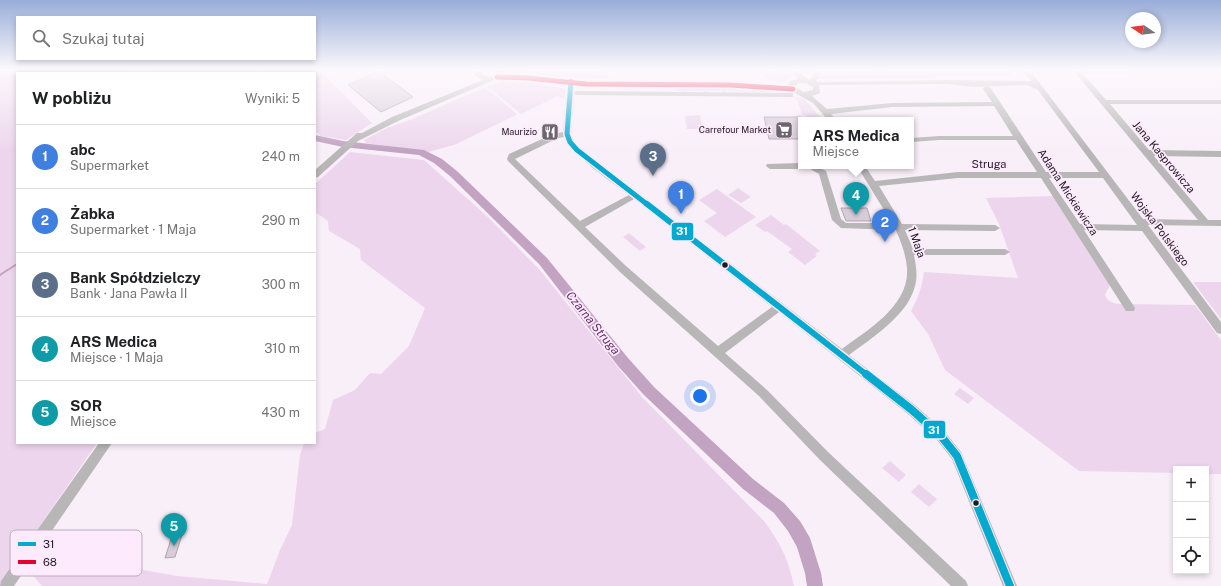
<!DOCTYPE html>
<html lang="pl">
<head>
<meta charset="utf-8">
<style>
  body { margin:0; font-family:"Public Sans",sans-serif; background:#f6f6f6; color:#202124 }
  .controls { position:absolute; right:12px; bottom:12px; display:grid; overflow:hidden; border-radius:0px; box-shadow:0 2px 6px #0003 }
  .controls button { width:36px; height:36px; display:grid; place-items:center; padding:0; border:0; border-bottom:1px solid #e0e0e0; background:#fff; color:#202124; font:20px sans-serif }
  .compass { position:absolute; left:1125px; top:12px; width:36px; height:36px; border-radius:50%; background:#fff; box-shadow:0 2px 6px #0003; rotate:283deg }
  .you { position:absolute; left:700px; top:396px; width:14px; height:14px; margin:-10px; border:3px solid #fff; border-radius:50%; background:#1a73e8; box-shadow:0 0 0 6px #1a73e833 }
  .badge { display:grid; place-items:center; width:26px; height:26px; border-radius:50%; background:#6d646d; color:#fff; font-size:13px; font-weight:700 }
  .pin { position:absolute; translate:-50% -33px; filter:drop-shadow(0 1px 2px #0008) }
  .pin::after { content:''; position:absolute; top:21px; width:14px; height:12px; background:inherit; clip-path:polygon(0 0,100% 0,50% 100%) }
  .popup { position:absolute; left:798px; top:117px; width:116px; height:52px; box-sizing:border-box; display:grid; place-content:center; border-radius:0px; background:#fff; filter:drop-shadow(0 1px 3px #0005); font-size:13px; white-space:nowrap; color:#757577 }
  .popup b { font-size:15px; color:#202124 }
  .popup::after { content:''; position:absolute; left:50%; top:100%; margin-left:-8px; border:8px solid transparent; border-top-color:#fff }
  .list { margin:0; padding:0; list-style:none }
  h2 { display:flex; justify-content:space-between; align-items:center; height:52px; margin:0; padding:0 16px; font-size:17px }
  h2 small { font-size:13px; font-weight:400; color:#757577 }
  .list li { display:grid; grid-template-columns:26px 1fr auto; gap:12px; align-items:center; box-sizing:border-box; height:64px; padding:0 16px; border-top:1px solid #e0e0e0 }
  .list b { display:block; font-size:15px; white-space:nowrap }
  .list p { margin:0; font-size:13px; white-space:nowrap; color:#757577 }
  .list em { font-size:13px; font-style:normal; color:#757577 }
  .icon { flex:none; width:22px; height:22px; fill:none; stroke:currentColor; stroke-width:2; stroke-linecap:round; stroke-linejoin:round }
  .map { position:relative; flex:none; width:1221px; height:586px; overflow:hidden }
  .search { position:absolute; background:#fff; box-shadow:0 2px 6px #0003; left:16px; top:16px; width:300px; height:44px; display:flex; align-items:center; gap:10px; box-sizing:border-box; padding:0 14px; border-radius:0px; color:#757577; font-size:15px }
  .panel { position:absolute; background:#fff; box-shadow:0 2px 6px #0003; left:16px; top:72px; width:300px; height:372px; border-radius:0px }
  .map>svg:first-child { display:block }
</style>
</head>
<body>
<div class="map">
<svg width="1221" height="586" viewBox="0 0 1221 586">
  <rect width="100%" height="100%" fill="#f9eff9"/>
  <!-- green -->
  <path fill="#edd6ed" d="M0,69H102L131,73H17V443H97L0,584Z
    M158,69H257L254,73H154Z
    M273,69H319L320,71L372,123L346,140L321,136L315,131V73H270Z
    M515,69H605L609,78C576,78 547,77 515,70Z
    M759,69H773L779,75L790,74L791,76L784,82C771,81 765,80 759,69Z
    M823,69H868L869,71L885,72L887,69H1013L1014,70L1010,76H932L935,78L817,79Z
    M1082,69H1127L1132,74H1087Z
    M510,79L562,88L565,90V97L563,99L558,96L521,114L492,90L485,87Z
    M483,88L490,91L517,114L516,115L454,145L428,152L366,143L364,140L387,128L410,120Z
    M675,88H719L720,91H708V93H704L703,91H686L685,93H682L681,91H676Z
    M721,88L781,91V92H748V94H744V92L726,91V93H722Z
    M798,97L805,100L823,120H808L806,115L802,114L797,99L793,98Z
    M700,115L702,129H687L685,116Z
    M350,152L424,160L488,217L539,269L642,397L764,521C781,544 788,558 794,586H42L29,571L43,552L177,576L267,584L280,550L292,525L300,455L304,443H315V433L325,429L333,400L355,390L370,373L381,374L409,346L425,308L361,260L360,249L329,231L328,221L315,212V184Z
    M738,188L751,197L741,203L728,195Z
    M717,189L756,217L725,237L704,221L717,213L699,200Z
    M1054,196L1111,283L1105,295C1108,303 1116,304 1123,304L1195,305L1221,340V474H1206V469H1176V473L1079,471L945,370L928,334L911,311C918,298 922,287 924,272L1018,278L999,224L986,198Z
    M771,215L784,225L786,224L820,251L815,254L817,256L805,265L788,252L792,249L767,231L765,232L755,225Z
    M629,233L646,247L640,251L623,237Z
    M1193,282H1221V319Z
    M960,388L974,398L968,404L954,394Z
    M890,461L906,475L899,482L882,468Z
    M919,484L937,499L929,507L911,492Z"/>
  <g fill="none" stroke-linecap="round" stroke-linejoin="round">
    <!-- stream -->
    <path stroke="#c2a3c2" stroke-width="2" d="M0,275L17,264"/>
    <!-- river -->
    <path fill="#c2a3c2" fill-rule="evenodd" d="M267,69H275L272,73H264Z
      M315,135L343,141L424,150L442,159L458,172L547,258L628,358L654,387L753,479L784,503L800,521L810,538L821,573L823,586H807L805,573L797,547L788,531L774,513L743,489L644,395L618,366L539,264L450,176L434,163L419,155L343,147L315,141Z"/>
  </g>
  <!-- building -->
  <path fill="#d9ccd9" stroke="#ada5ad" d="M379,71L413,97L381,112L348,85Z
    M764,117H801V139H769Z
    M841,208H867L871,221H846Z
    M183,532L175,557L165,558L172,536Z"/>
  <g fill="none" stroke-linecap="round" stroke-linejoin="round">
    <!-- minor -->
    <path fill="#b8b6b6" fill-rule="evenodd" d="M478,69H485L482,74L489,77L497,74L496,69H503L505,71L504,75L568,80L571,79L586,82L730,83L788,86L790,81L798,79L790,69H796L805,77L810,80L817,69H823L816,81L824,82L947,80L1031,81L1022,69H1029L1143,219L1198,220L1072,69H1079L1106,100H1221V104H1110L1149,150L1221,151V157L1154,156L1208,220H1221V226L1148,225L1221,322V334L1217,333L1142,231L1084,230L1135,308L1134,311H1126L1041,178H958L879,186L902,224L995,225L1000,228L995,231L905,230L913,249H1005L1010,252L1005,255H914C916,266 918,276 915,286C908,315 872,338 849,355L916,406L945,432L961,452L1017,586H1003L952,459L937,440L908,414L779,312L725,353L767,390L828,452L966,581L968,586H951L820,460L759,396L620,272L508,161L507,159L509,154L553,134L563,132L567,84L528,80H494L398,121L358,141L318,177L315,178V170L357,133H362L392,117L483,80L474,75ZM798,83H806L813,87V90L803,92L796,87ZM947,84L974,87L1027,85L1038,90L1099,172H1046L990,87H984L983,89L992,102L892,103L827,109L812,96L820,93L819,85ZM574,85L730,87L791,91L813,103L828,120H836L831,114L892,107L994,106L1013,136H939L911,138V142L939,140H1016L1037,172H958L875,181L865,166H857L892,223H846L841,219L826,171L816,166H801V163L767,164L766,166L770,169H801L805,166L819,174L832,220L841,228L896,230L897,233C902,244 906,256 907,268C910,306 867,330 842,349L580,148L574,141L571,134L574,94L577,95L790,97H793V93L577,91L574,92ZM564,137C571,155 612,182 629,195L580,221L515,159L558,138ZM1049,178H1103L1137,225L1080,224ZM634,199L772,307L718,346L626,266L585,227Z
      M1216,69H1221V71H1217Z
      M99,443H112L14,586H0L1,581Z"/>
    <defs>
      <path id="bus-1-far2" d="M571,81L567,134L570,142L577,150L648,205"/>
      <path id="bus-1-far1" d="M647,204L867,375"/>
      <path id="bus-1" d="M866,374L912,410L941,436L957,456L1010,586"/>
      <path id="bus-2" d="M497,77L528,78L586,84L730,85L793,89"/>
    </defs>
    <!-- bus-1-far2 casing -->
    <use href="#bus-1-far2" stroke="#fdebfd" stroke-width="8"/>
    <!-- bus-1-far1 casing -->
    <use href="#bus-1-far1" stroke="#fdebfd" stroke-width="9"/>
    <!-- bus-1 casing -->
    <use href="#bus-1" stroke="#fdebfd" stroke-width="10"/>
    <!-- bus-2 casing -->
    <use href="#bus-2" stroke="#fdebfd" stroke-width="8"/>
    <!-- bus-1-far2 -->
    <use href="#bus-1-far2" stroke="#00a9ce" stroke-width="5"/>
    <!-- bus-1-far1 -->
    <use href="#bus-1-far1" stroke="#00a9ce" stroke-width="6"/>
    <!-- bus-1 -->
    <use href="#bus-1" stroke="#00a9ce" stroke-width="8"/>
    <!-- bus-2 -->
    <use href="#bus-2" stroke="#e4002b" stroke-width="5"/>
  </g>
  <!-- sky -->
  <linearGradient id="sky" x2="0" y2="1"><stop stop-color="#99add9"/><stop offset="0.46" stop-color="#fcf8fc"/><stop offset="1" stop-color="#fcf8fc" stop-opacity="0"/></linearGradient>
  <rect width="1221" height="151" fill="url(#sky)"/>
  <!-- icons -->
  <defs>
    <symbol id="supermarket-square" viewBox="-11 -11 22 22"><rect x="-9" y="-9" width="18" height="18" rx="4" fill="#6d646d" stroke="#fdebfd"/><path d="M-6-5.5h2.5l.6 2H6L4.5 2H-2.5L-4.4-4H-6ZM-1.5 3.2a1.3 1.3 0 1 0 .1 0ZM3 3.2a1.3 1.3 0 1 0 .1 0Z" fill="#fff"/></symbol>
    <symbol id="restaurant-square" viewBox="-11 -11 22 22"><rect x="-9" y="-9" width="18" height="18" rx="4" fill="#6d646d" stroke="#fdebfd"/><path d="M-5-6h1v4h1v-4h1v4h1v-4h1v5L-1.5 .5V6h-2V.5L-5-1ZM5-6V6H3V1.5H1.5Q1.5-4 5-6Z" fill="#fff"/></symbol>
  </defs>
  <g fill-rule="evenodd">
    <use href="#supermarket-square" x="774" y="120" width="20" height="20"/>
    <use href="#restaurant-square" x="540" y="122" width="20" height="20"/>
  </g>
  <!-- markers -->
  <g fill="#211921" stroke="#fdebfd" stroke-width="1.5">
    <circle cx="725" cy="265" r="3.5"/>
    <circle cx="976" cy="503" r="3.5"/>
  </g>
  <g text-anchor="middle" stroke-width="3.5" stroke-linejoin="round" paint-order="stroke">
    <!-- far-poi labels -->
    <g font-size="9" fill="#211921" stroke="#fdebfd" text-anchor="end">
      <text x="771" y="133">Carrefour Market</text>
      <text x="537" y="135">Maurizio</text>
    </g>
    <!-- street labels -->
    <g font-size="11" fill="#211921" stroke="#fdebfd">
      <text transform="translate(1164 157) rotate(50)" y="4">Jana Kasprowicza</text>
      <text x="989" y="168">Struga</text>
      <text transform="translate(1068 192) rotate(57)" y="4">Adama Mickiewicza</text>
      <text transform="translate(1160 229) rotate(53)" y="4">Wojska Polskiego</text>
      <text transform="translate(917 242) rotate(70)" y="4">1 Maja</text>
    </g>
    <!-- water labels -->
    <g font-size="12" font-style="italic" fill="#633065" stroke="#fdebfd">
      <text transform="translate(593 323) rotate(51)" y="4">Czarna Struga</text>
    </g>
  </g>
  <!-- legend -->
  <rect x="10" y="530" width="132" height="46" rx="6" fill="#fdebfd" stroke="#bbacbb" stroke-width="1"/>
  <rect x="18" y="542" width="18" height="4" fill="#00a9ce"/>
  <rect x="18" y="560" width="18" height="4" fill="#e4002b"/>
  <g font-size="11" fill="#211921">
    <text x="43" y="548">31</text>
    <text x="43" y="566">68</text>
  </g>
  <g stroke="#fdebfd" stroke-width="1.5">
    <rect x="671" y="222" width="23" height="19" rx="4" fill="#00a9ce"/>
    <rect x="923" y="420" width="23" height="19" rx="4" fill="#00a9ce"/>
  </g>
  <g font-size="11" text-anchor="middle" font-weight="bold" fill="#fff">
    <text x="682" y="235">31</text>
    <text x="934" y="434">31</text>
  </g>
</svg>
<div class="controls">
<button>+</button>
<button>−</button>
<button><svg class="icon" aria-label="locate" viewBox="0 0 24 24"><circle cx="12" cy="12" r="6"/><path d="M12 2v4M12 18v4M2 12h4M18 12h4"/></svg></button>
</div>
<svg class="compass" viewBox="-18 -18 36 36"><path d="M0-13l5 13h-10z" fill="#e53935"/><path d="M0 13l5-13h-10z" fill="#757577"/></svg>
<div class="you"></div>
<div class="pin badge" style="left:681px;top:214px;background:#3f7fe0">1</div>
<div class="pin badge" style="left:885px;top:242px;background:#3f7fe0">2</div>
<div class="pin badge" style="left:653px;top:176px;background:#5c6f8a">3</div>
<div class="pin badge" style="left:856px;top:215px;background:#0f9aa8">4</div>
<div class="popup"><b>ARS Medica</b>Miejsce</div>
<div class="pin badge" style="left:174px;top:546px;background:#0f9aa8">5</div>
<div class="search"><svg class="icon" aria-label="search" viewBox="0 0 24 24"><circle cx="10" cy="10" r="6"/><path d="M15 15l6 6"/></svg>Szukaj tutaj</div>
<section class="panel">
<h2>W pobliżu<small>Wyniki: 5</small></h2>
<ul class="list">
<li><span class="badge" style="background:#3f7fe0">1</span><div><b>abc</b><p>Supermarket</p></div><em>240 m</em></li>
<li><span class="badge" style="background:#3f7fe0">2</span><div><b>Żabka</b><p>Supermarket · 1 Maja</p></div><em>290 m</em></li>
<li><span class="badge" style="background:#5c6f8a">3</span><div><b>Bank Spółdzielczy</b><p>Bank · Jana Pawła II</p></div><em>300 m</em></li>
<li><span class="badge" style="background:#0f9aa8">4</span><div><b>ARS Medica</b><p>Miejsce · 1 Maja</p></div><em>310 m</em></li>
<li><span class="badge" style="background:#0f9aa8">5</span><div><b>SOR</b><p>Miejsce</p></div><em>430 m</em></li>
</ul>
</section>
</div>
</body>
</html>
